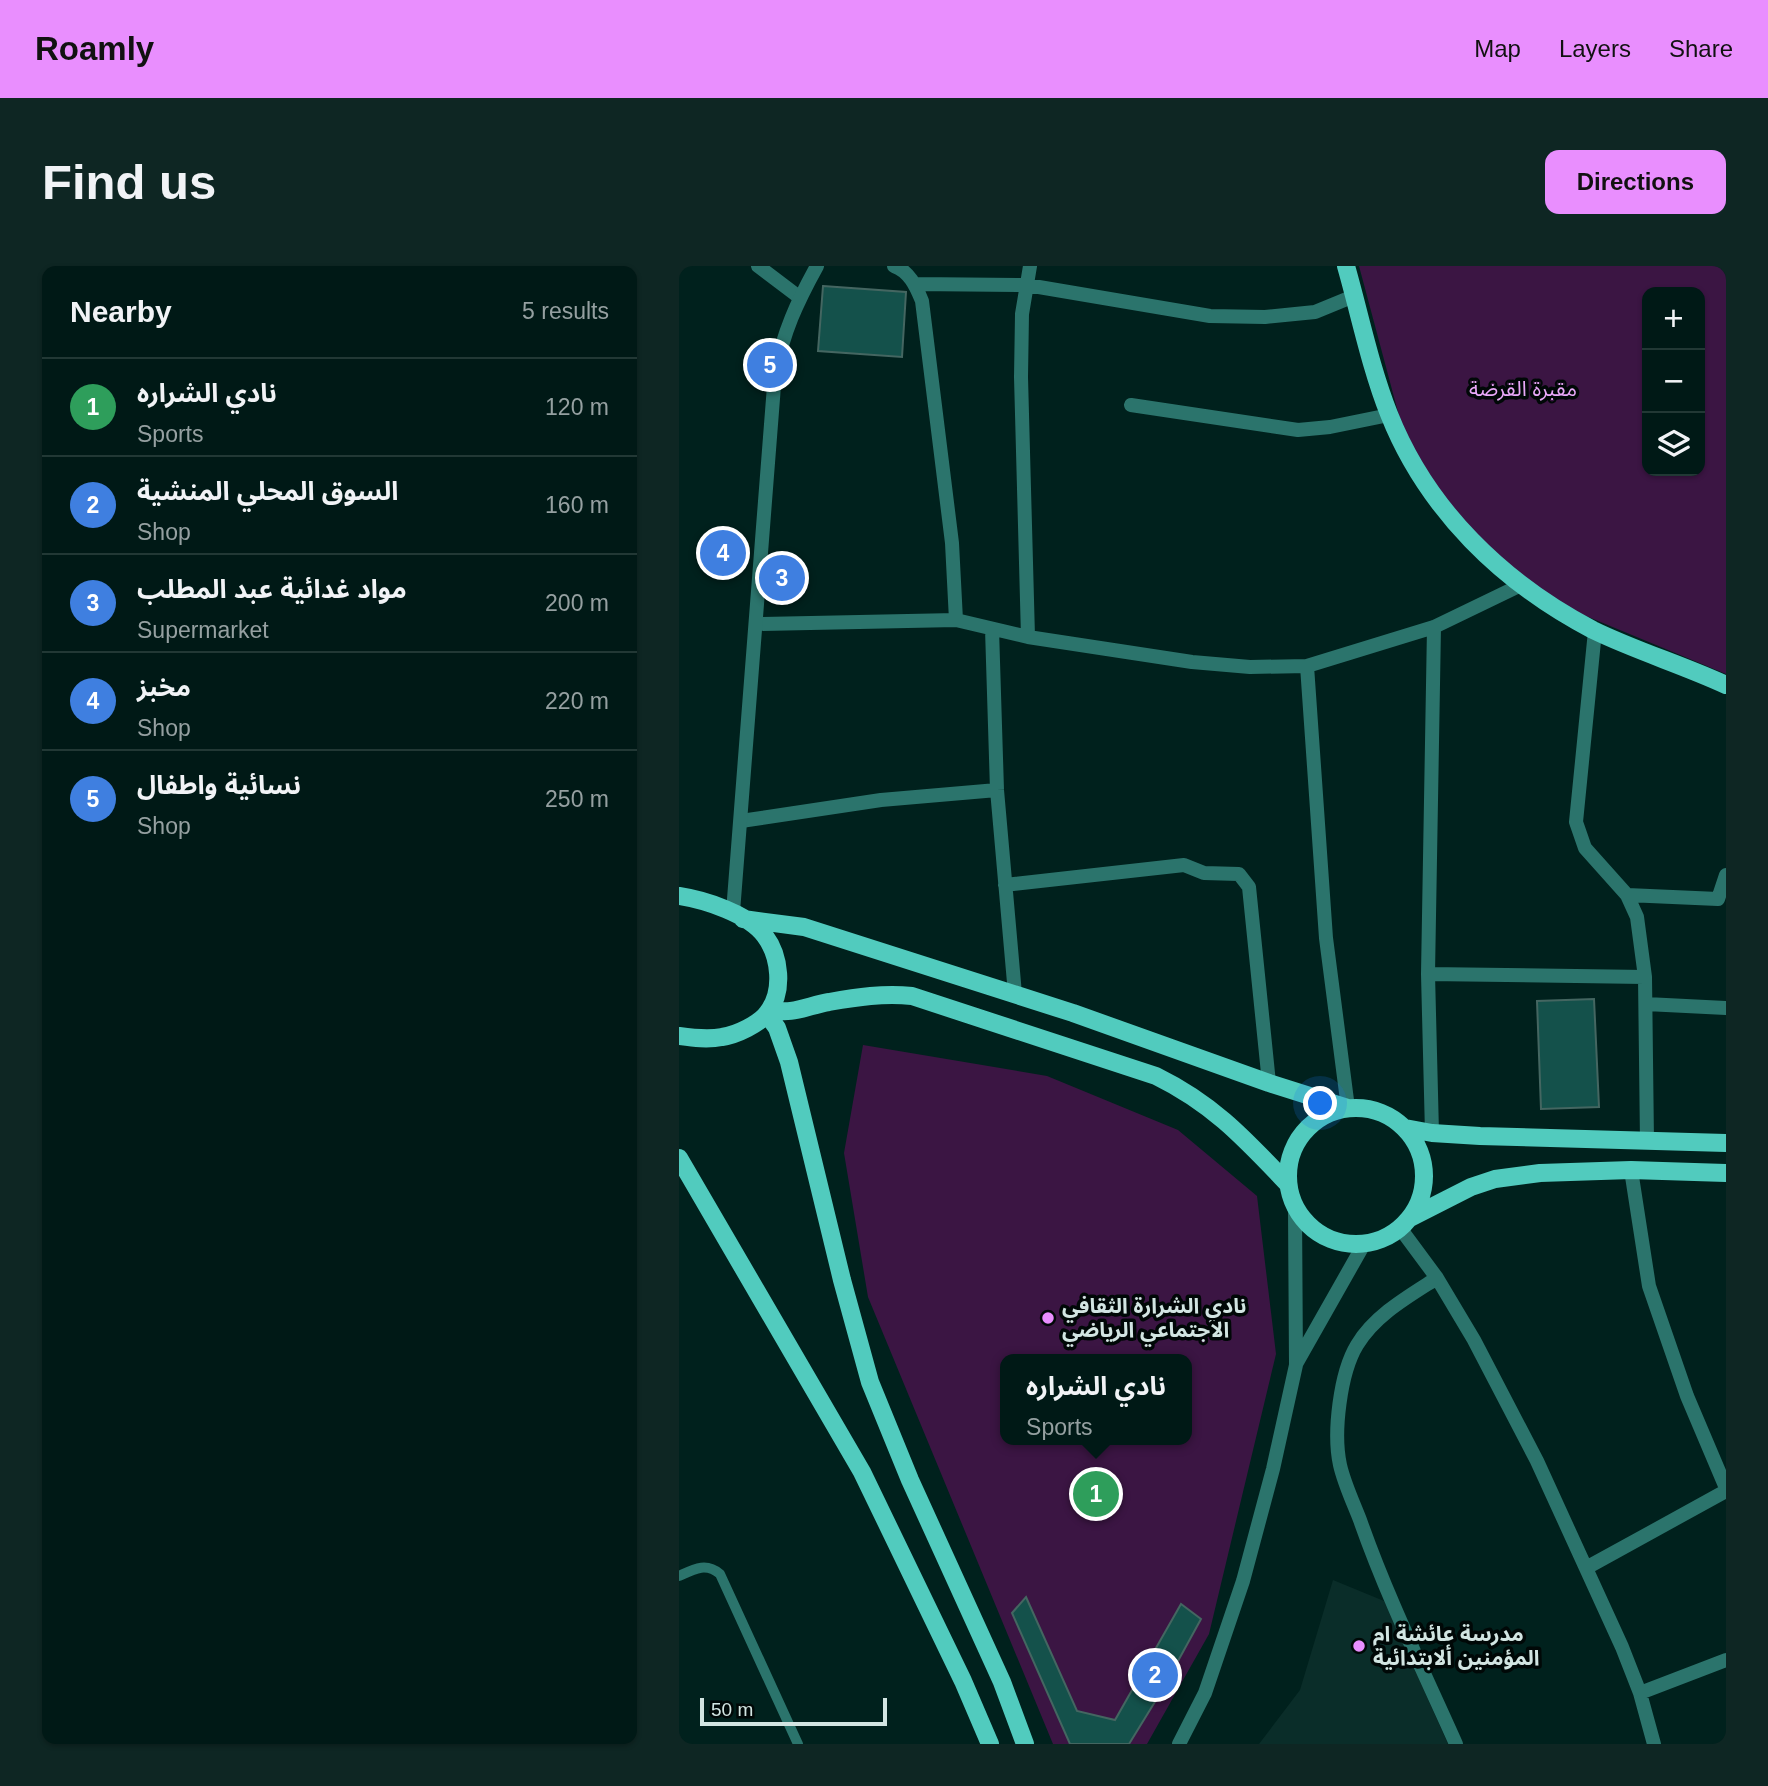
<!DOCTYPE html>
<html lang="en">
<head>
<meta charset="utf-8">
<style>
  body { margin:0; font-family:Helvetica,"Noto Sans Arabic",sans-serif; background:#0e2623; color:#f1f3f6 }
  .controls { position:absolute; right:21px; top:21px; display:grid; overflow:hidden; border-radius:14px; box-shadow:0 2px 5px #0004 }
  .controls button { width:63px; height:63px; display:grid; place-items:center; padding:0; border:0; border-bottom:2px solid #223835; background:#001916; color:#f1f3f6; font:35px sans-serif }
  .scale { position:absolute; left:21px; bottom:18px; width:187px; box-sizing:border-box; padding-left:7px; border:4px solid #d2e5e2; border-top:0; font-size:19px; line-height:24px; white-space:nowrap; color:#d2e5e2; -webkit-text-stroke:5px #000807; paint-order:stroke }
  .you { position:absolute; left:642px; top:838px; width:24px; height:24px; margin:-18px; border:5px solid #fff; border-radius:50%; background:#1a73e8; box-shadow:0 0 0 10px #1a73e833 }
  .badge { display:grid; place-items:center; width:46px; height:46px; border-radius:50%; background:#e98efe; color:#fff; font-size:23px; font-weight:700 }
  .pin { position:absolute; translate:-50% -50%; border:4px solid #fff; box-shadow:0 2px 7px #0006 }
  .popup { position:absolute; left:321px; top:1088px; width:192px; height:91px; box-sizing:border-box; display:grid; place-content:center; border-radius:14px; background:#001916; filter:drop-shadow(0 2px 5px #0005); font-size:23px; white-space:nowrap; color:#95a0a1 }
  .popup b { font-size:26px; color:#f1f3f6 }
  .popup::after { content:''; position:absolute; left:50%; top:100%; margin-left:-14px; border:14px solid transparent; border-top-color:#001916 }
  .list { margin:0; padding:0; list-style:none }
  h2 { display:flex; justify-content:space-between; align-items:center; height:91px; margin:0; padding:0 28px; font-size:30px }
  h2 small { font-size:23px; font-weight:400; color:#95a0a1 }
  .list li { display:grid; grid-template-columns:46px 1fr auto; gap:21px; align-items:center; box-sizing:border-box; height:98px; padding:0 28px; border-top:2px solid #223835 }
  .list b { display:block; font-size:26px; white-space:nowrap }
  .list p { margin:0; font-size:23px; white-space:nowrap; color:#95a0a1 }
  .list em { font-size:23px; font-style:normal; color:#95a0a1 }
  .icon { flex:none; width:38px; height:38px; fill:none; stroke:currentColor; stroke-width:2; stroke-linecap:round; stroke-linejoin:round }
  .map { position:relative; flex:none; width:1047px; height:1478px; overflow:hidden; border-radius:14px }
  header { display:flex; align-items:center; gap:42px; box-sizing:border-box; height:98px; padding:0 35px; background:#e98efe; color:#111 }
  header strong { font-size:33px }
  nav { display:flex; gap:38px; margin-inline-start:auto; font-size:24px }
  .intro { display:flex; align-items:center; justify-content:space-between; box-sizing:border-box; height:168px; padding:0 42px }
  h1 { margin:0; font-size:49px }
  .button { padding:18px 32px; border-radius:14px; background:#e98efe; color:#111; font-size:24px; font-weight:700 }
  main { display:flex; gap:42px; padding:0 42px }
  aside { flex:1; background:#001916; border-radius:14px; box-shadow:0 2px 5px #0004 }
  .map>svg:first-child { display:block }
</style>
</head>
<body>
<header>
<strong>Roamly</strong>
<nav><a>Map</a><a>Layers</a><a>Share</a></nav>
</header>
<div class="intro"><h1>Find us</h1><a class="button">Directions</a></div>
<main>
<aside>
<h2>Nearby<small>5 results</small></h2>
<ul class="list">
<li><span class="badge" style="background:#2e9e5b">1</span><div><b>نادي الشراره</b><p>Sports</p></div><em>120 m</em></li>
<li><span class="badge" style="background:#3f7fe0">2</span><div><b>السوق المحلي المنشية</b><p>Shop</p></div><em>160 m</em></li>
<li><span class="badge" style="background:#3f7fe0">3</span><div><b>مواد غدائية عبد المطلب</b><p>Supermarket</p></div><em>200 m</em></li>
<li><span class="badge" style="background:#3f7fe0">4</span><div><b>مخبز</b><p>Shop</p></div><em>220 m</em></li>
<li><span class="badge" style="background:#3f7fe0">5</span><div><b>نسائية واطفال</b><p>Shop</p></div><em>250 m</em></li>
</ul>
</aside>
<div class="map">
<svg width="1047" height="1478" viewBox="0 0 1047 1478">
  <rect width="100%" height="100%" fill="#00211d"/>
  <!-- built -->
  <path fill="#0a2d29" d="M654,1314L705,1335L769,1478H580L621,1424Z"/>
  <!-- green -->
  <path fill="#3b1543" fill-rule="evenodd" d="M680,0H1047V408L895,345L813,291L760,229L723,161ZM968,26H1021V205H968Z
    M184,779L368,810L499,864L578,930L597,1088L530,1368L468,1478H374L189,1031L165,887ZM326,1093H508V1174H326Z"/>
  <!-- building -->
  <path fill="#14514b" stroke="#446661" stroke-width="2" d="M144,20L227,26L223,91L139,85Z
    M915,733L920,841L862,843L858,735Z
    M347,1331L398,1445L436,1454L502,1338L522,1353L482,1426L450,1478H391L333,1347Z"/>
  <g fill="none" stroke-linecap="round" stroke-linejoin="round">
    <!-- service -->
    <path stroke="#2b746c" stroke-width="10" d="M0,1310C15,1303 27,1296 41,1308L119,1478"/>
    <!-- minor -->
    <path stroke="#2b746c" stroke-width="14" d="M79,0L120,31
      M215,0C230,5 237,20 243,35L273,277L277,354
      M236,18L348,19L531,50L586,51L636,46L675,30
      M452,139L619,164L651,161L710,149
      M77,358L277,354L349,371L513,396L571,401L628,400L755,361L842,319
      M313,363L318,524L336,728
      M916,365L897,556L906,582L948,629L958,651L966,711L968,875
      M349,371L342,111L343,48L351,0
      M628,400L647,672L669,842
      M62,555L202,534L318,524
      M326,619L505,599L525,607L560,608L570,621L590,817
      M948,629L1039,633L1047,609
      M749,708L966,711
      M967,738L1047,742
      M753,867L749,708L755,361
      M952,904L970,1020L1008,1130L1047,1222
      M721,962L758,1012L795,1074L858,1195L943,1381L961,1427L975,1478
      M758,1012C730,1030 696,1049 678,1079C661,1107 654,1167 661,1199C665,1217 674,1236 681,1254C708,1331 744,1404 777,1478
      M907,1302L1047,1225
      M961,1427L1047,1394"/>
    <!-- tertiary -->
    <path stroke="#2b746c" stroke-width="14" d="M54,646L96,107C105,65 117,38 138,0
      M617,1098L685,978
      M500,1478L526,1427L564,1315L594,1203L617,1099L616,943"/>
    <!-- primary -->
    <path stroke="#51cbbe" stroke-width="18" d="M667,0C681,49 691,100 710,148C748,244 824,317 914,364C957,385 1004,399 1047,419
      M0,630C26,634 70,648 86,670C101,690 105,725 89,746C81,758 57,769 43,771C29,774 14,772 0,770
      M64,653L125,661L394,747L590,817L669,842
      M91,743C112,750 130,739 150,736C178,731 205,727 233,730L477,810C534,838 565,872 608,917
      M88,748L98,762L110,796L163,1014L191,1116L231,1214L323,1416L346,1478
      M609 910a68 68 0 1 1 136 0a68 68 0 1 1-136 0Z
      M726,862L753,867L801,870L1047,877
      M0,892L183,1206L284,1415L311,1478
      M731,952L792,921L816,913L861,907L952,904L1047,907"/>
  </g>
  <!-- markers -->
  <g fill="#e98efe" stroke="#000807" stroke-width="2.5">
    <circle cx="369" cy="1052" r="7"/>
    <circle cx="680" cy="1380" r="7"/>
  </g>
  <g text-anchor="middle" stroke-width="7" stroke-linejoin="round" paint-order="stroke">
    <!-- park labels -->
    <g font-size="21" fill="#e9a8f9" stroke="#000807">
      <text x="844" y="130">مقبرة القرضة</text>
    </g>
    <!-- poi labels -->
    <g font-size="21" font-weight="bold" fill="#d2e5e2" stroke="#000807" text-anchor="start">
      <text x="383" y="1047">نادي الشرارة الثقافي<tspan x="383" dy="24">الاجتماعي الرياضي</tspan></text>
      <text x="694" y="1375">مدرسة عائشة ام<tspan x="694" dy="24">المؤمنين ألابتدائية</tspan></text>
    </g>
  </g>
</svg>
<div class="controls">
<button>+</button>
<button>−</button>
<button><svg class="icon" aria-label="layers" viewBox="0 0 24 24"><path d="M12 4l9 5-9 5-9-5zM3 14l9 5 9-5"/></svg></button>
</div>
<div class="scale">50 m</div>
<div class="you"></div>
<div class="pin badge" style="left:417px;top:1228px;background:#2e9e5b">1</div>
<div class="popup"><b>نادي الشراره</b>Sports</div>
<div class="pin badge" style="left:476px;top:1409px;background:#3f7fe0">2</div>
<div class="pin badge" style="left:103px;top:312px;background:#3f7fe0">3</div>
<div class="pin badge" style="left:44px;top:287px;background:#3f7fe0">4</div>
<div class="pin badge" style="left:91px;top:99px;background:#3f7fe0">5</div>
</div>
</main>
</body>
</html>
